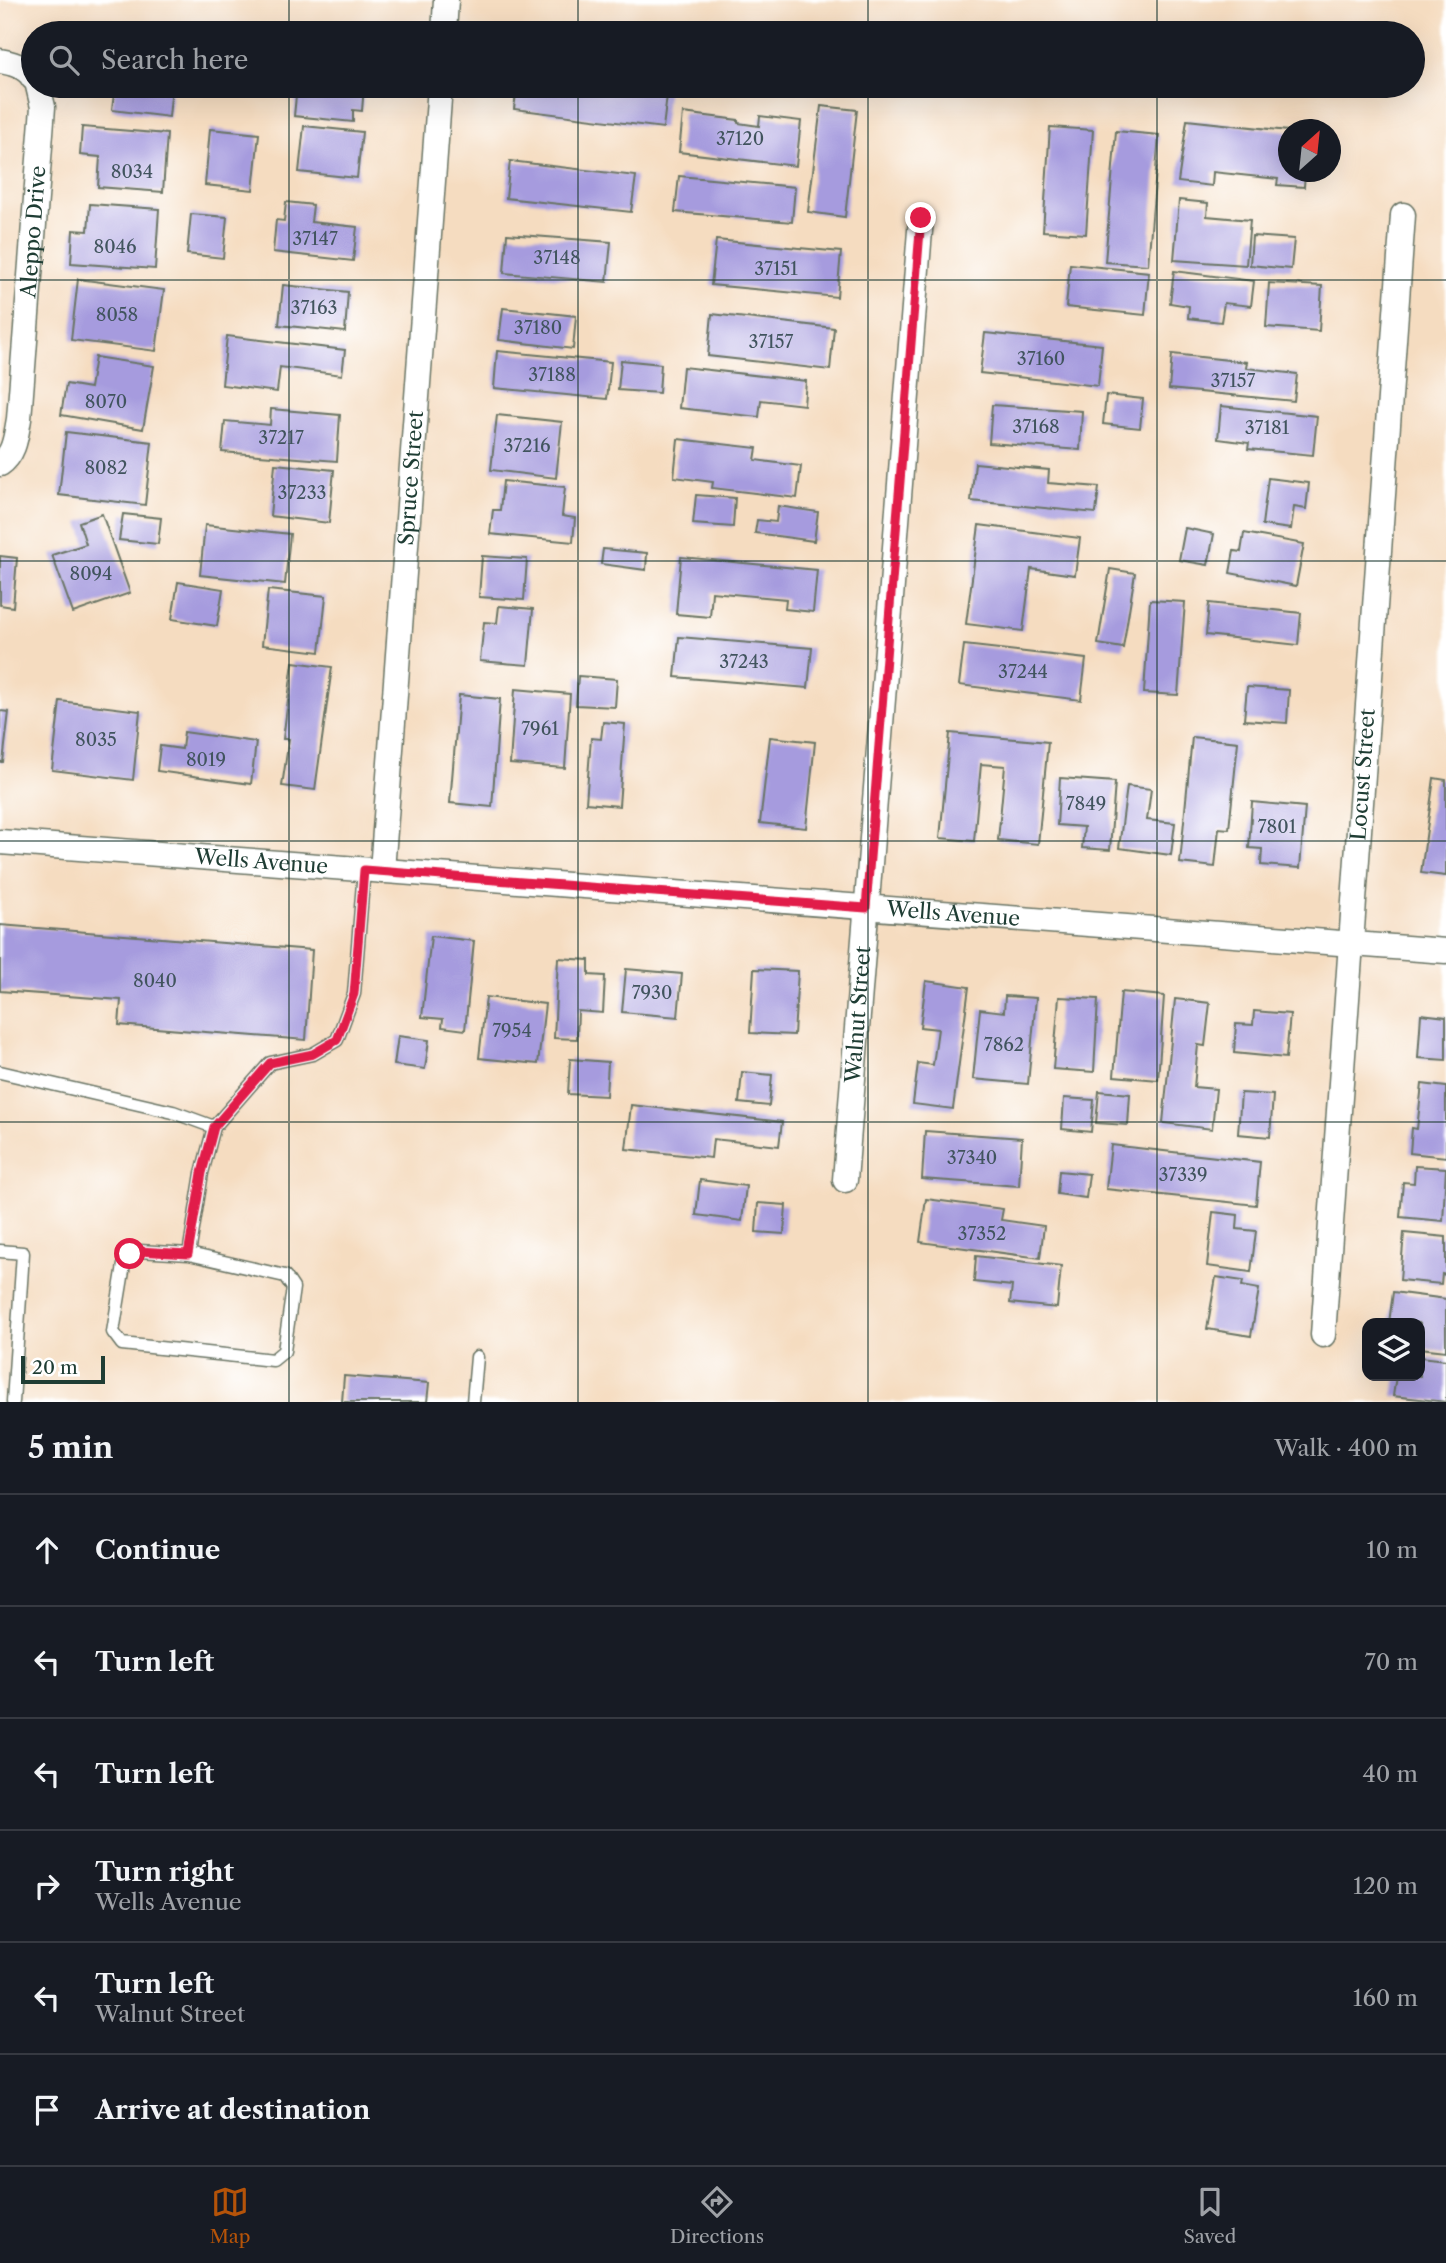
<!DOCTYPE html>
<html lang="en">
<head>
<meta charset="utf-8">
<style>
  body { margin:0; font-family:"Libre Caslon Text",serif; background:#20242c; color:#f1f3f6 }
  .controls { position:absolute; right:21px; bottom:21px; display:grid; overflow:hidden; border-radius:14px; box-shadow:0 7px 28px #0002 }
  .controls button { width:63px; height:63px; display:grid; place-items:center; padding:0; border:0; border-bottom:2px solid #363941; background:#171b24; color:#f1f3f6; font:35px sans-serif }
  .compass { position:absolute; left:1278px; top:119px; width:63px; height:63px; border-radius:50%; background:#171b24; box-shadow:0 7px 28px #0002; rotate:27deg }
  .scale { position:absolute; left:21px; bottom:18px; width:84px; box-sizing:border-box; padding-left:7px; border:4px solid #1f3d34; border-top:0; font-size:19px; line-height:24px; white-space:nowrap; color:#1f3d34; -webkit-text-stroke:5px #fff; paint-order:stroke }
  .stop { position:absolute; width:21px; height:21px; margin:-16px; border:5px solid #e11d48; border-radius:50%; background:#fff }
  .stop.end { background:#e11d48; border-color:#fff; box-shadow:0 2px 7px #0008 }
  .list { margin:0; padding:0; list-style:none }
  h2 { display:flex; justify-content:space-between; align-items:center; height:91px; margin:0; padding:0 28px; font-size:30px }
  h2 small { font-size:23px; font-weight:400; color:#9ea1a6 }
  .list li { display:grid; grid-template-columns:46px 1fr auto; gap:21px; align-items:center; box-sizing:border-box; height:112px; padding:0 28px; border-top:2px solid #363941 }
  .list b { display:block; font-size:26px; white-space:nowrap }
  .list p { margin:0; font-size:23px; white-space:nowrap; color:#9ea1a6 }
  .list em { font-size:23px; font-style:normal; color:#9ea1a6 }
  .icon { flex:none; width:38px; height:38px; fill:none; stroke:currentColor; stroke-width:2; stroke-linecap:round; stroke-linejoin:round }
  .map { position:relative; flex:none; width:1446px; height:1402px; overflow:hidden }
  .search { position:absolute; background:#171b24; box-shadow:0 7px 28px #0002; left:21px; right:21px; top:21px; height:77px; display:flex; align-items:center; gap:18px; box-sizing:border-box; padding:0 24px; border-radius:38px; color:#9ea1a6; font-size:26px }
  .sheet { height:763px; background:#171b24 }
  nav { display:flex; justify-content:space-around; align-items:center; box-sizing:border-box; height:98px; border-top:2px solid #363941; background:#171b24; font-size:19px; color:#9ea1a6 }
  nav a { display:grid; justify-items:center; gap:4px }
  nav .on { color:#b45309 }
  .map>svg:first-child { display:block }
</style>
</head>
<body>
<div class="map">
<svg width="1446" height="1402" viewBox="0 0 1446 1402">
  <rect width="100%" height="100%" fill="#fff"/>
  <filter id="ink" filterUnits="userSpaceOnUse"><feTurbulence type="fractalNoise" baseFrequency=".0143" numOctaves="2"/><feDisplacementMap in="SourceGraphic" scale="14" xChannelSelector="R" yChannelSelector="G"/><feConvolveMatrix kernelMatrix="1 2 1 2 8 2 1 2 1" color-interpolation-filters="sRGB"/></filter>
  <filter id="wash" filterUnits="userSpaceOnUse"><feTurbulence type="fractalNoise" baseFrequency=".00686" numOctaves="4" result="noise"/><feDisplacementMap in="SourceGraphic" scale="28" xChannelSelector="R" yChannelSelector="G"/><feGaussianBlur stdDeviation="1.57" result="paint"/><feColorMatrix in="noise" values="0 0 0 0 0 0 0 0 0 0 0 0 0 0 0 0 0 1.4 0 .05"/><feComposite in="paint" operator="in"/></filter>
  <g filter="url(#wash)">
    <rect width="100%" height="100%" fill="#f5dcc0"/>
    <g id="blocks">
      <!-- building -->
      <path fill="#a69bde" d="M115,86H172L169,117L112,110Z
        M297,86H364L362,111L353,110V122L294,116Z
        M517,86L668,87L663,128L514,109Z
        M821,106L857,110L845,217L808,212Z
        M683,113L738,120V123L759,126L760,116L801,121L796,166L679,152Z
        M1187,120L1288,131V172H1305L1304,187L1277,185L1278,179L1213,172L1212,186L1178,182Z
        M304,126L362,132L357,178L299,172Z
        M82,127L167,134L163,192L98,187L100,157L80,155Z
        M1050,127L1093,130L1086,234L1043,231Z
        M210,129L259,134L253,190L205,185Z
        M1116,131L1159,135L1148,265L1105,262Z
        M510,161L636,176L631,212L506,198Z
        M679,176L795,187L792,222L675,212Z
        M1179,200L1208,203L1207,216L1250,220L1246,265L1174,260Z
        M286,202L313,205L311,222L357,227L353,261L273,252L276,220L284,221Z
        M90,204L159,209L155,269L71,263L73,230L88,231Z
        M191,214L227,217L223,258L187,254Z
        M507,234L611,242L607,282L504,273Z
        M1252,236L1294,239L1291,269L1250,265Z
        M716,240L841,252L837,297L711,285Z
        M1070,264L1149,272L1145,315L1066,307Z
        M1174,271L1254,281L1251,306L1224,303L1221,322L1188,318L1189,306L1170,303Z
        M78,279L164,290L156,351L71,340Z
        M1269,283L1322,286L1319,331L1266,327Z
        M283,285L348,292L345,332L279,325Z
        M503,308L576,316L573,349L499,340Z
        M712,314L834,328L830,370L708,356Z
        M985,333L1102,345L1098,386L980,373Z
        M227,336L345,350L342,375L280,367L277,392L222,385Z
        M497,351L611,362L607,399L494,388Z
        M1172,354L1247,362L1246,368L1297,374L1294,401L1169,389Z
        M95,357L154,366L143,429L61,415L66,384L90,388Z
        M621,360L661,364L659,393L618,390Z
        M683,367L806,381L804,405L761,400L759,417L679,408Z
        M1106,395L1143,399L1140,428L1103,424Z
        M992,405L1082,411L1080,450L989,443Z
        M1221,406L1317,416L1313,455L1248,449L1249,443L1218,439Z
        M271,409L340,415L337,461L222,452L225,421L270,425Z
        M497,415L562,422L556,478L491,470Z
        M66,432L152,442L145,505L59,495Z
        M678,439L757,448L755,460L801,466L797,498L712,488L713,482L674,477Z
        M975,463L1049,470L1048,483L1099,487L1096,513L971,501Z
        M275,464L334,470L329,523L270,516Z
        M1268,478L1309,483L1306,509L1294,507L1291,529L1262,525Z
        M503,481L565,487L562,516L575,518L573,542L490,534L493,510H500Z
        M696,495L735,498L733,527L693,524Z
        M778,506L818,512L814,541L755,533L757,520L776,522Z
        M102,514L130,593L73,613L52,555L86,544L79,522Z
        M123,514L161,518L158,544L119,540Z
        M205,525L290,534L285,584L200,575Z
        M979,525L1080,538L1075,575L1031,569L1023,631L966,624Z
        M1185,528L1214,534L1208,565L1179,560Z
        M1244,533L1304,544L1296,586L1230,573L1234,551L1241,552Z
        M603,549L647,553L646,570L601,564Z
        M0,556L17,558L13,607L0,605Z
        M482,556L527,559L524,600L479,597Z
        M681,557L817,570L813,612L785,609L786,599L712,592L710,617L676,614Z
        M1110,569L1135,573L1123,648L1098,644Z
        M178,582L223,589L217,626L172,619Z
        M268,590L326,596L320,652L262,645Z
        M1150,600L1185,602L1178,695L1144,693Z
        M1209,603L1301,613L1298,645L1206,635Z
        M499,606L533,609L528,665L480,661L484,622L497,623Z
        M679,637L812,648L808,688L675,677Z
        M964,645L1086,659L1081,700L959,685Z
        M293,662L332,667L315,790L282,786L289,739H283Z
        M578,676L617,679L615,707L576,705Z
        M1247,687L1289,690L1287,723L1244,720Z
        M515,689L570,694L565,768L510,764Z
        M459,695L500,699L492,807L450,803Z
        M60,701L140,711L133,780L52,770Z
        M0,711L9,712L3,762H0Z
        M603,722L625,724L619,806L586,803L591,738L601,739Z
        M184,732L256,742L251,784L157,771L160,746L182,749Z
        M950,733L1048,742L1038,844L998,840L1005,766L981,764L974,841L940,838Z
        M770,737L815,742L806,828L760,823Z
        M1192,737L1238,742L1229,829L1219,828L1215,867L1180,863Z
        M1060,778L1115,782L1110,850L1082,848L1084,827L1057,825Z
        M1434,778L1446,780V876L1421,873Z
        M1127,786L1151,789L1147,820L1175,823L1171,855L1119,848Z
        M1252,802L1305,807L1300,868L1261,865L1262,849L1249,848Z
        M0,925L312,950L306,1040L119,1025L121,1000L0,991Z
        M431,936L474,941L465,1030L442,1027L443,1019L422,1017Z
        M558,958L589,960V975L605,976L603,1013L578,1011L577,1039L554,1038Z
        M626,969L682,974L678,1017L622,1012Z
        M754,969L798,971L794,1035L750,1033Z
        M926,981L969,987L953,1109L913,1104L918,1063L933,1065L938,1029L920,1027Z
        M1121,992L1164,996L1158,1080L1114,1076Z
        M1005,996L1036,998L1028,1084L973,1079L980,1009L1004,1012Z
        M486,997L545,1004L538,1064L479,1058Z
        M1059,997L1098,999L1094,1072L1053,1069Z
        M1175,999L1210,1003L1205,1046L1198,1045L1194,1087L1216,1089L1212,1129L1163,1123Z
        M1254,1011L1290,1014L1286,1058L1234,1053L1236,1024L1253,1025Z
        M1421,1014L1446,1017V1060L1418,1058Z
        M398,1036L429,1040L425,1069L394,1065Z
        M570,1059L608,1062L606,1096L568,1094Z
        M742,1072L772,1075L769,1106L739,1103Z
        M1422,1084L1446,1087V1157L1410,1153L1412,1128L1417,1129Z
        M1099,1091L1130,1094L1128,1125L1096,1123Z
        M1241,1093L1273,1095L1270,1137L1238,1134Z
        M1064,1098L1094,1100L1091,1132L1062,1129Z
        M631,1105L782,1122L779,1146L713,1139L711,1158L626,1149Z
        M925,1131L1022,1138L1019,1186L922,1179Z
        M1111,1145L1260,1162L1256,1205L1106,1189Z
        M1415,1166L1446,1168L1443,1221L1400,1217L1403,1182L1414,1183Z
        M1059,1171L1089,1174L1086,1198L1057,1194Z
        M700,1180L746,1186L742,1221L696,1215Z
        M926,1199L1003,1209L1001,1220L1044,1226L1040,1258L920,1242Z
        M758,1203L786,1205L784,1234L756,1232Z
        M1213,1212L1238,1215L1237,1229L1256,1231L1251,1272L1207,1266Z
        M1404,1233L1446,1237V1275L1442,1274L1441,1284L1400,1280Z
        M976,1256L1061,1266L1057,1308L1010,1303L1012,1286L974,1282Z
        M1216,1277L1243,1281L1242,1286L1259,1289L1251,1336L1207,1329Z
        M1393,1292L1446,1299V1351L1420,1348V1323H1389Z
        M1420,1357L1446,1360V1402L1393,1396L1396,1376H1420Z
        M344,1376L429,1383L427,1402H342Z"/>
    </g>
  </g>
  <g filter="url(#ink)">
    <use href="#blocks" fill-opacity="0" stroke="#6a7565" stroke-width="2"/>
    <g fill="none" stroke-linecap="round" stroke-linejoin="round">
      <defs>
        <path id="service" d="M0,1072L173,1112L214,1127L202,1173L189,1254
          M214,1127L270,1063L313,1054L337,1040L354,994L364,870
          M0,1251L23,1253L13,1402
          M139,1251L189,1254L285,1276L293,1288L284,1351L273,1360L122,1344L113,1332L124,1265L130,1254Z
          M473,1402L477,1357"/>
        <g id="minor">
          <path d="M444,33L446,0"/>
          <path d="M0,61C12,63 27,67 33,78"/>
          <path id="s1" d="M0,464C15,454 16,435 19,419L43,107L38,86"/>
          <path id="s2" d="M0,842L1446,951"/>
          <path id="s3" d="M382,871L440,86"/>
          <path id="s4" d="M845,1180L921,218"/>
          <path id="s5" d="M1323,1335L1403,215"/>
        </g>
      </defs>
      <!-- service casing -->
      <use href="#service" stroke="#6a7565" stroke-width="15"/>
      <!-- minor casing -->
      <use href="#minor" stroke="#6a7565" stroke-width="27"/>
      <!-- service -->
      <use href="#service" stroke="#fff" stroke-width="12"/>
      <!-- minor -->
      <use href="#minor" stroke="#fff" stroke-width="24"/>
    </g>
  </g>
  <g fill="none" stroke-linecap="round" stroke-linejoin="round" filter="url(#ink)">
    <!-- route -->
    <path stroke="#e11d48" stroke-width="9" d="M130,1254L139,1251L188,1254L202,1173L214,1127L270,1063L313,1054L337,1040L354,994L364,870L866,908L921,218"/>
  </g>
  <!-- grid -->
  <path fill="none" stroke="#1f3d34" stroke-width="2" stroke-opacity="0.55" d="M289,0V33M578,0V33M868,0V33M1157,0V33M289,86V1402M578,86V1402M868,86V1402M1157,86V1402M0,280H1446M0,561H1446M0,841H1446M0,1122H1446"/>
  <g text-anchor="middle" stroke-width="6" stroke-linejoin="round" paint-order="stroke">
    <!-- number labels -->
    <g font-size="18" fill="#41545e">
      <text x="740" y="145">37120</text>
      <text x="132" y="178">8034</text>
      <text x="315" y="245">37147</text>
      <text x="115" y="253">8046</text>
      <text x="557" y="264">37148</text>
      <text x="776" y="275">37151</text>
      <text x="314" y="314">37163</text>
      <text x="117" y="321">8058</text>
      <text x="538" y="334">37180</text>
      <text x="771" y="348">37157</text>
      <text x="1041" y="365">37160</text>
      <text x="552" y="381">37188</text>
      <text x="1233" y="387">37157</text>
      <text x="106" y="408">8070</text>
      <text x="1036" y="433">37168</text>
      <text x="1267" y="434">37181</text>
      <text x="281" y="444">37217</text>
      <text x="527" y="452">37216</text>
      <text x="106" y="474">8082</text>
      <text x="302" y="499">37233</text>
      <text x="91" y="580">8094</text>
      <text x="744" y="668">37243</text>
      <text x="1023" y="678">37244</text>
      <text x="540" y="735">7961</text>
      <text x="96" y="746">8035</text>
      <text x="206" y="766">8019</text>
      <text x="1086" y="810">7849</text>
      <text x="1277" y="833">7801</text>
      <text x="155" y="987">8040</text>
      <text x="652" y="999">7930</text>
      <text x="512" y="1037">7954</text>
      <text x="1004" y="1051">7862</text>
      <text x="972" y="1164">37340</text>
      <text x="1183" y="1181">37339</text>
      <text x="982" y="1240">37352</text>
    </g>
    <!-- street labels -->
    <g font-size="21" fill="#1f3d34" stroke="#fff">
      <text dy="7" stroke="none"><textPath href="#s1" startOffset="238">Aleppo Drive</textPath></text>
      <text dy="7" stroke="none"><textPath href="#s3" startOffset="394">Spruce Street</textPath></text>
      <text dy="7" stroke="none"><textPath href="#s5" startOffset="562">Locust Street</textPath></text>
      <text dy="7" stroke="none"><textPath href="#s2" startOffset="262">Wells Avenue</textPath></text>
      <text dy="7" stroke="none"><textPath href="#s2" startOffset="956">Wells Avenue</textPath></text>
      <text dy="7" stroke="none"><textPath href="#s4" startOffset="166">Walnut Street</textPath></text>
    </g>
  </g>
</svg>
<div class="controls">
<button><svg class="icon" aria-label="layers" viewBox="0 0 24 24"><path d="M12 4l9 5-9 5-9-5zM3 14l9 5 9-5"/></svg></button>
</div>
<svg class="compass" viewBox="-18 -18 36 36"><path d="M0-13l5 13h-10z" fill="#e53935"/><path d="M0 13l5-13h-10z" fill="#9ea1a6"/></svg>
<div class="scale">20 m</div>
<div class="stop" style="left:130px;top:1254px"></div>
<div class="stop end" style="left:921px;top:218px"></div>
<div class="search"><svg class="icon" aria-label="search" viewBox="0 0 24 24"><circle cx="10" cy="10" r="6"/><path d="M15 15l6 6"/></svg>Search here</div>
</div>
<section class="sheet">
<h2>5 min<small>Walk · 400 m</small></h2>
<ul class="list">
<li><svg class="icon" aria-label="ahead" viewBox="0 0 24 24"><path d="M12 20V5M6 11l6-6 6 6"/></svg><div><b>Continue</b></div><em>10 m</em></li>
<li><svg class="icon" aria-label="left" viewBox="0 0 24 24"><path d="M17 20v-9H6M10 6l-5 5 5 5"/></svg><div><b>Turn left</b></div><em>70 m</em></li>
<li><svg class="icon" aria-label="left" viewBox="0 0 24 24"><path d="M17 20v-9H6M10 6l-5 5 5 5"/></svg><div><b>Turn left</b></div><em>40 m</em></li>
<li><svg class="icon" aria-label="right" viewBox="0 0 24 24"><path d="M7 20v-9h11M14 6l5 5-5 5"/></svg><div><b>Turn right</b><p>Wells Avenue</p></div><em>120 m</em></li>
<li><svg class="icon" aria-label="left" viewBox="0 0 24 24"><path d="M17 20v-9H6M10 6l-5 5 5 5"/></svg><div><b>Turn left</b><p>Walnut Street</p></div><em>160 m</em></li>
<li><svg class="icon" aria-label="arrive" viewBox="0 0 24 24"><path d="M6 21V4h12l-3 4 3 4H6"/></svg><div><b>Arrive at destination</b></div></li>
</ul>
</section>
<nav>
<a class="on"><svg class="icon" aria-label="map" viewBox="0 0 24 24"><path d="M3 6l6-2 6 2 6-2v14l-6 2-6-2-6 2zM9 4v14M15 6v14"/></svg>Map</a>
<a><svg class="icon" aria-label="directions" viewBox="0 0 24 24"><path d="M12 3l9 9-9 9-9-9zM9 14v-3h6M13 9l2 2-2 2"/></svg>Directions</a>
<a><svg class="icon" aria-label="saved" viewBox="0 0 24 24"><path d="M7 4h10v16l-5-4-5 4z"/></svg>Saved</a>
</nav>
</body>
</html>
